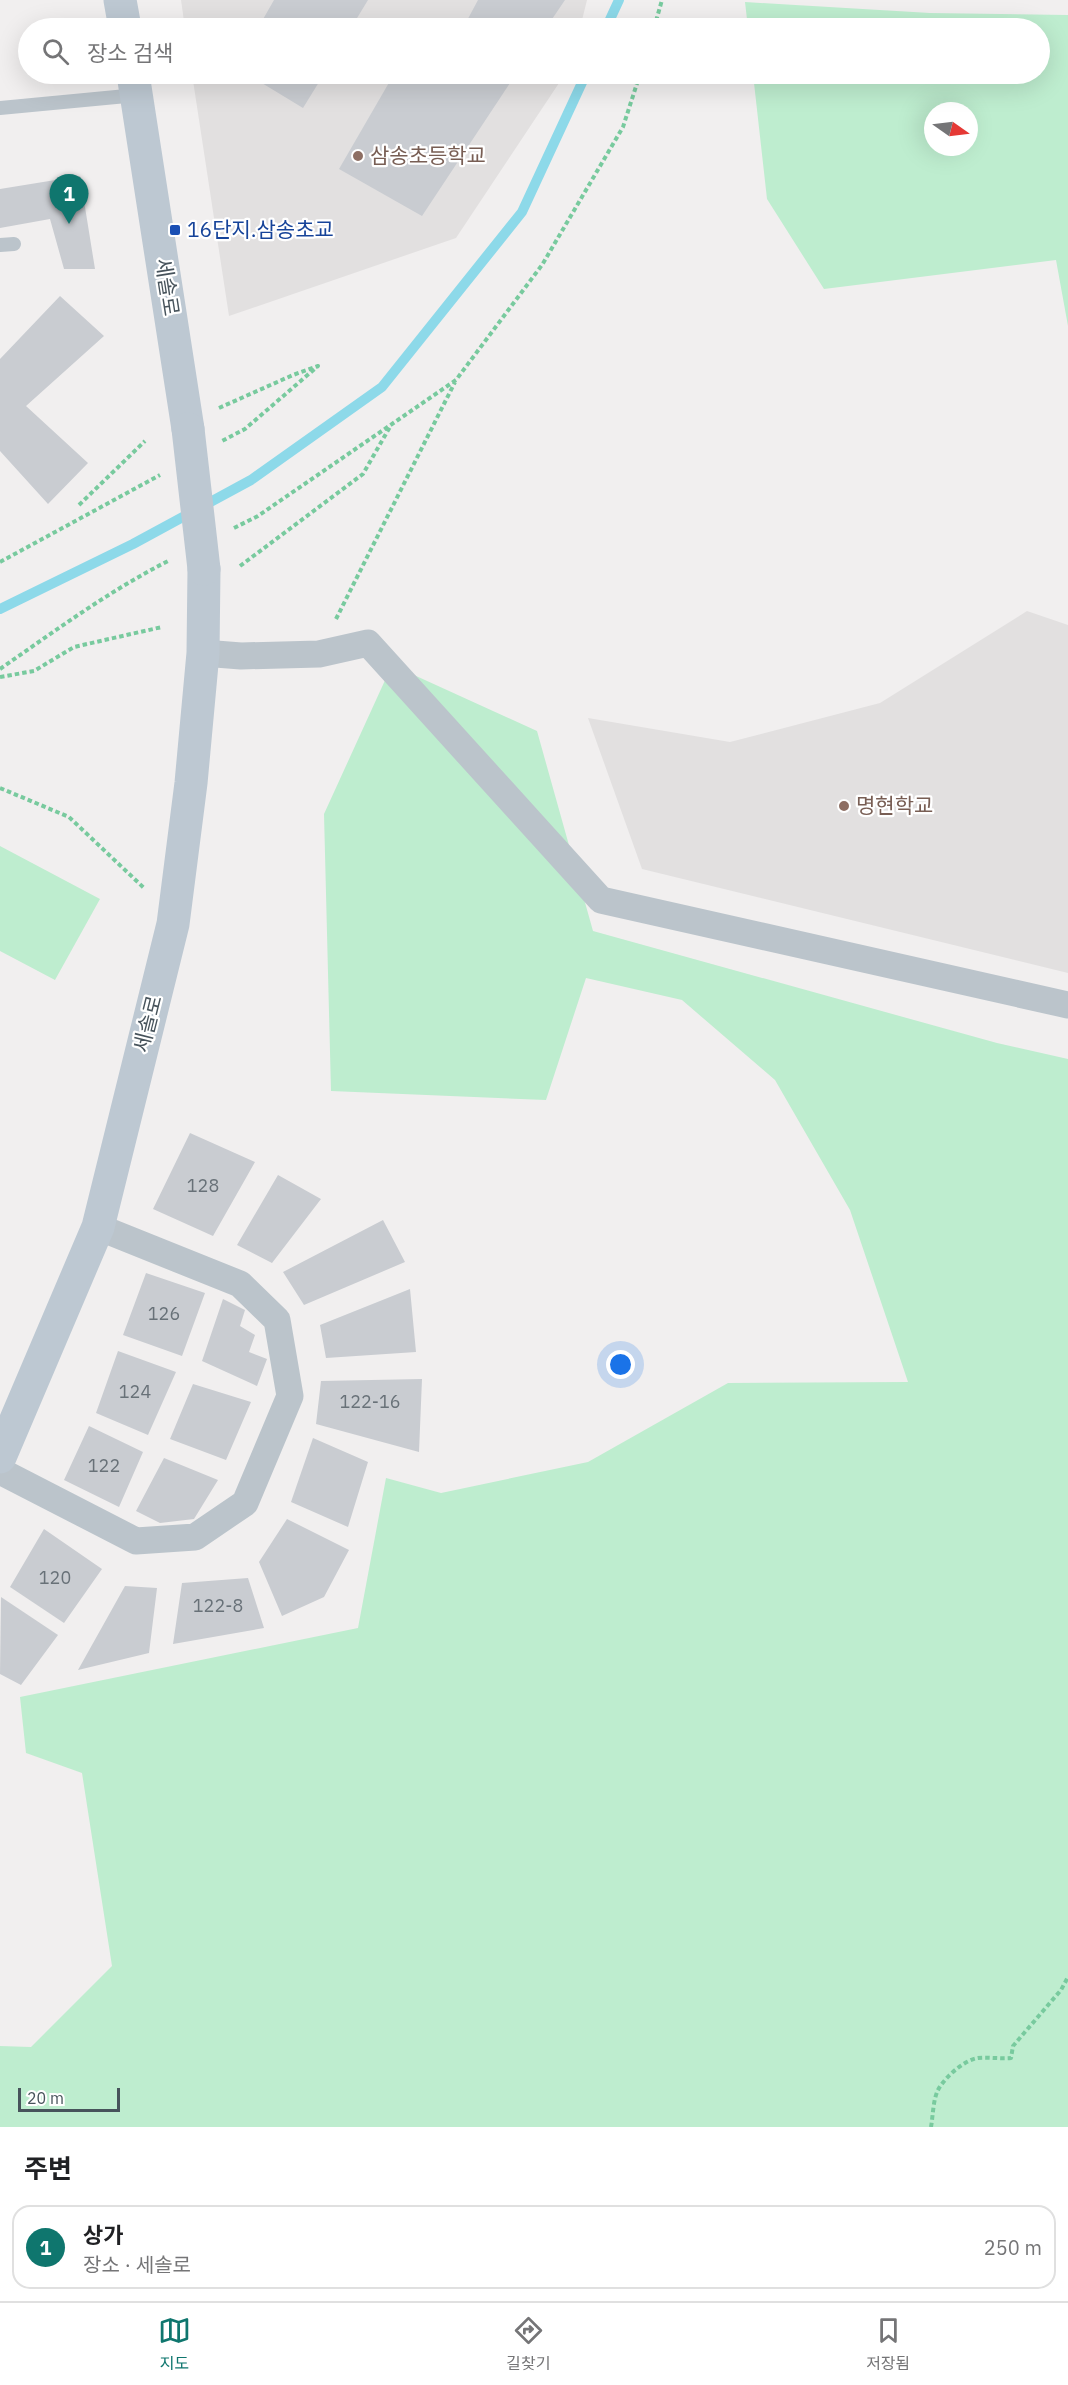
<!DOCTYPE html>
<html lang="ko">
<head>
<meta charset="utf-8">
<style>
  body { margin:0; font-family:"IBM Plex Sans","Noto Sans KR",sans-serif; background:#f6f6f6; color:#202124 }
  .compass { position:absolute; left:924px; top:102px; width:54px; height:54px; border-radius:50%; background:#fff; box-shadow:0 6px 24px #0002; rotate:104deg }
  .scale { position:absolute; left:18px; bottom:15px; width:102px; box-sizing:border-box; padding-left:6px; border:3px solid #47535b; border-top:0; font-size:16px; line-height:21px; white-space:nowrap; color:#47535b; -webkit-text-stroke:4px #fff; paint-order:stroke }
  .you { position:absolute; left:621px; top:1365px; width:21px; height:21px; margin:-15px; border:4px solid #fff; border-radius:50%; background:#1a73e8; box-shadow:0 0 0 9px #1a73e833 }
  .badge { display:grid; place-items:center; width:39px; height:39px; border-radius:50%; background:#0f766e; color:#fff; font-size:20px; font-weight:700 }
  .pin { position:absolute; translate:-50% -50px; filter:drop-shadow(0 2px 3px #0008) }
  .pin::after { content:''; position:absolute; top:32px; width:21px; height:18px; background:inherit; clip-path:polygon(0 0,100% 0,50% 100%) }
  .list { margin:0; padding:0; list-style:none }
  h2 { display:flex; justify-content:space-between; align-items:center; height:78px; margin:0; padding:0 24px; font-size:26px }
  h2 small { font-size:20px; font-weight:400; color:#757577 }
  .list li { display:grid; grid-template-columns:39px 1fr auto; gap:18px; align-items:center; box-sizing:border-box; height:84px; margin:0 12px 12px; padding:0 12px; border:2px solid #e0e0e0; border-radius:18px }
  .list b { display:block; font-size:22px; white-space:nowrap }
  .list p { margin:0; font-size:20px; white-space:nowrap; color:#757577 }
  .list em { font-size:20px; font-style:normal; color:#757577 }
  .icon { flex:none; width:33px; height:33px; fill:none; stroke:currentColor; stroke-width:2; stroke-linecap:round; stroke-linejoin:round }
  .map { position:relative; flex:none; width:1068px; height:2127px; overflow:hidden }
  .search { position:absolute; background:#fff; box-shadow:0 6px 24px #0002; left:18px; right:18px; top:18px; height:66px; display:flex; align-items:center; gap:15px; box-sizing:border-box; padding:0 21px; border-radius:33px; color:#757577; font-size:22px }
  .sheet { height:174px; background:#fff }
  nav { display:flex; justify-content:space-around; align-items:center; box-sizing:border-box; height:84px; border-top:2px solid #e0e0e0; background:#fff; font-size:16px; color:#757577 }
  nav a { display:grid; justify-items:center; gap:3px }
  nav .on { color:#0f766e }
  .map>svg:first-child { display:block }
</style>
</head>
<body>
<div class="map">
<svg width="1068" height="2127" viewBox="0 0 1068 2127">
  <rect width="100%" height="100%" fill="#f1efef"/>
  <!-- education -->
  <path fill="#e2e0e0" d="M181,0H587L580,28H185Z
    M192,74H565L456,238L229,316Z
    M1027,611L1068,625V973L642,869L588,718L730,742L880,703Z"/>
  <!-- green -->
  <path fill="#beedcf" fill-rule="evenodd" d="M745,2L930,13L1068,15V326L1056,260L824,289L767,199L753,74H1040V28H748ZM933,111H969V147H933Z
    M392,665L537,731L593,931L997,1043L1068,1059V2127H0V2046L31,2047L112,1966L82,1773L26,1753L20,1697L358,1628L386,1478L441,1493L588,1462L728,1383L908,1382L850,1210L775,1080L682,1000L586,978L546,1100L331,1091L324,814Z
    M0,846L100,899L55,980L0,951Z"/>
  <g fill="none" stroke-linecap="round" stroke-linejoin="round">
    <!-- stream -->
    <path stroke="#8dd9e9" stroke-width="10" d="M606,28L619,0
      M0,609L133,544L251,480L382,387L522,212L586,74"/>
  </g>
  <!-- building -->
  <path fill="#c9ccd1" d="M274,0H368L351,28H258Z
    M478,0H565L546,28H463Z
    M425,20L444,28H420Z
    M247,74H324L303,108Z
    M394,74H516L422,216L339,169Z
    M80,176L95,269H64L50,219L0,228V189Z
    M60,296L104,336L26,406L88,463L48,504L0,451V359Z
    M190,1133L255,1162L213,1236L153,1209Z
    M278,1175L321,1199L272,1263L237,1245Z
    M383,1220L405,1262L304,1305L283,1272Z
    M146,1273L205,1293L182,1356L123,1335Z
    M410,1289L416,1352L326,1358L320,1325Z
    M223,1299L245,1310L240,1326L255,1335L249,1352L267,1359L257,1386L202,1361Z
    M118,1351L176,1372L148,1435L96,1413Z
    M422,1379L419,1452L316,1424L321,1381Z
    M193,1384L251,1402L226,1460L170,1439Z
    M89,1426L143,1452L119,1507L64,1480Z
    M313,1438L368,1462L348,1527L291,1502Z
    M164,1458L218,1480L194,1519L160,1523L136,1511Z
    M287,1519L349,1550L324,1597L282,1616L259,1562Z
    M44,1529L102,1569L64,1623L10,1587Z
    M248,1578L264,1628L173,1644L182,1583Z
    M125,1586L157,1588L149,1653L78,1670Z
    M1,1597L58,1635L21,1685L0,1674Z"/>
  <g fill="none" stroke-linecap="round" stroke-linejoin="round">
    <!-- path -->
    <path stroke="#78ca9e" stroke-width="4" stroke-dasharray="4.5 3" stroke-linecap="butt" d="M654,28L662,0
      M219,408L293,375L318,366L245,429L222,441
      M79,505L145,441
      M234,528L258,516L456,380L542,265L623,127L640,74
      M0,562L160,475
      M240,566L363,474L391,425
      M336,619L455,382
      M0,669C55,631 109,591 168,561
      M0,677L34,671L74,647L162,627
      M0,788L69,817L144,888
      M931,2127C933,2116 933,2100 938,2090C945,2077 964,2060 978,2058C989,2057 1000,2059 1011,2058L1013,2046L1061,1990L1068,1977"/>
    <!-- lane -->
    <path stroke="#bbc4cb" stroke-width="14" d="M0,108L137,95
      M0,245L14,244"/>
    <!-- street -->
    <path stroke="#bbc4cb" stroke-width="27" d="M203,653L241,656L319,654L368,643L601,900L1068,1005
      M0,1471L136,1541L195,1537L245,1503L290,1396L277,1320L240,1284L98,1227"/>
    <!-- secondary -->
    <path stroke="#bdc8d2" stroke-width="33" d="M120,0L125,28
      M133,74L188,429
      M0,1457L98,1227L173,924L191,783L203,653L204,569"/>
    <!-- secondary-bridge -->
    <path stroke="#bdc8d2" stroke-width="33" d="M188,429L204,569"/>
  </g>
  <!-- markers -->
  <g fill="#8d6e63" stroke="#fff" stroke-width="2">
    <circle cx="358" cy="156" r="6"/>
    <circle cx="844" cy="806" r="6"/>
  </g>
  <rect fill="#1a4fb4" stroke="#fff" stroke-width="2" x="169" y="224" width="12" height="12" rx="3"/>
  <g text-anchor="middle" stroke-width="4.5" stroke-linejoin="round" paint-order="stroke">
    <!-- number labels -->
    <g font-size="18" fill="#687178">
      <text x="203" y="1192">128</text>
      <text x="164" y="1320">126</text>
      <text x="135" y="1398">124</text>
      <text x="370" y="1408">122-16</text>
      <text x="104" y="1472">122</text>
      <text x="55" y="1584">120</text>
      <text x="218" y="1612">122-8</text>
    </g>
    <!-- education labels -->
    <g font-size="21" fill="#785e54" stroke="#fff" text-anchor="start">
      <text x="370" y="163">삼송초등학교</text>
      <text x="856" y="813">명현학교</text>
    </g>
    <!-- transit labels -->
    <g font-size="21" fill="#164399" stroke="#fff" text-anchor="start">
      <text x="187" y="237">16단지.삼송초교</text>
    </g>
    <!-- street labels -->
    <g font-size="21" fill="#47535b" stroke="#fff">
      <text transform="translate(167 287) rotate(81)" y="7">세솔로</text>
      <text transform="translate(148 1024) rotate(-76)" y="7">세솔로</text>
    </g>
  </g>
</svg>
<svg class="compass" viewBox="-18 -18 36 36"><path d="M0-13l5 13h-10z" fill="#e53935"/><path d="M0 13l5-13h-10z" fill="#757577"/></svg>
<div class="scale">20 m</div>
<div class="you"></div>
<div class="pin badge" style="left:69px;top:224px">1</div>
<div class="search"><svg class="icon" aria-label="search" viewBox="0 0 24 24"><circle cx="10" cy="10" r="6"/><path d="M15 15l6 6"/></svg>장소 검색</div>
</div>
<section class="sheet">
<h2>주변<small></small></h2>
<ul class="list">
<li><span class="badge">1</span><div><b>상가</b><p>장소 · 세솔로</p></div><em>250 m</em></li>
</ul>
</section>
<nav>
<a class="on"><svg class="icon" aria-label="map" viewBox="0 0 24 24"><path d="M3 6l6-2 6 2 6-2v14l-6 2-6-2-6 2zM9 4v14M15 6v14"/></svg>지도</a>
<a><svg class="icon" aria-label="directions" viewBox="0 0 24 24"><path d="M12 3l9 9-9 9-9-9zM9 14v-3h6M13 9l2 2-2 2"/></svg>길찾기</a>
<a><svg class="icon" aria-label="saved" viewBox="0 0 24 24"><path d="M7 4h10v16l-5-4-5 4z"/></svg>저장됨</a>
</nav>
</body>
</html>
